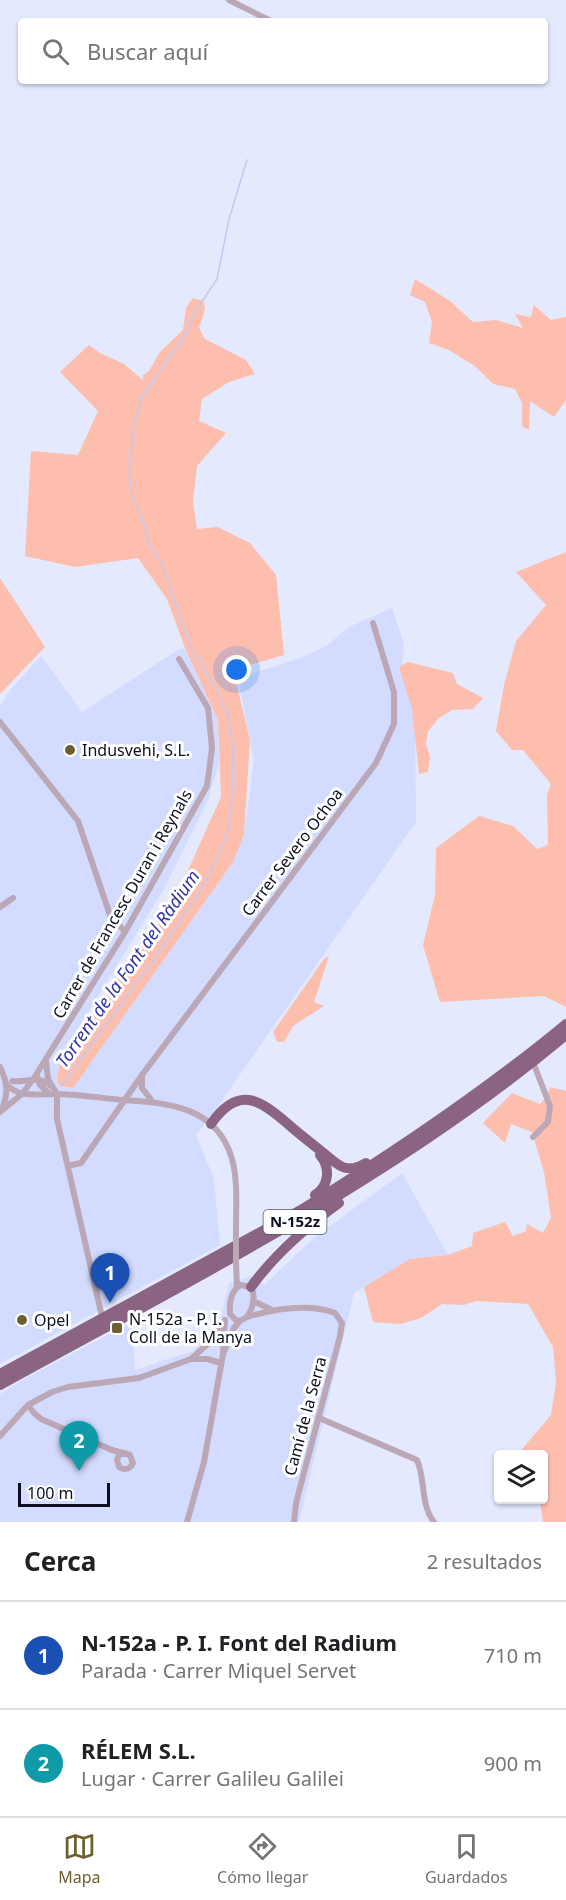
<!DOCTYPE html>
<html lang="es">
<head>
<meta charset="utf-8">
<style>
  body { margin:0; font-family:"Noto Sans",sans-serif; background:#f6f6f6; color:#202124 }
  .controls { position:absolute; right:18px; bottom:18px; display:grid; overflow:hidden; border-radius:6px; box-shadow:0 2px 4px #0004 }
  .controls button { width:54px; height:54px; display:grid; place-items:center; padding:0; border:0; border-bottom:2px solid #e0e0e0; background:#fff; color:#202124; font:30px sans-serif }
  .scale { position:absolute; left:18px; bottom:15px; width:92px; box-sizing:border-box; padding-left:6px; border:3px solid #0c0f20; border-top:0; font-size:16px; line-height:21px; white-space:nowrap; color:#0c0f20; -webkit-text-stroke:4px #fff; paint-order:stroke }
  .you { position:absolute; left:237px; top:670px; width:21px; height:21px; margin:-15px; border:4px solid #fff; border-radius:50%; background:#1a73e8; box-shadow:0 0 0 9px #1a73e833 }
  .badge { display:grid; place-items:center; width:39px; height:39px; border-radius:50%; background:#6e602e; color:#fff; font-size:20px; font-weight:700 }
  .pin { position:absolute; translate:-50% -50px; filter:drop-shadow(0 2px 3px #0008) }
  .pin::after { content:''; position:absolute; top:32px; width:21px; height:18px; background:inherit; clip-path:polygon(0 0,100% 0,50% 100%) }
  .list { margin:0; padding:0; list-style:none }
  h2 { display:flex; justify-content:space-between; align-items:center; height:78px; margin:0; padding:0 24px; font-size:26px }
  h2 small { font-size:20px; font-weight:400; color:#757577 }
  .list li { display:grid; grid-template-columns:39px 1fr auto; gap:18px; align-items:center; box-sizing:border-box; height:108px; padding:0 24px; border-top:2px solid #e0e0e0 }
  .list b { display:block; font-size:22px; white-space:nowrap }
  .list p { margin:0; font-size:20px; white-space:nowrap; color:#757577 }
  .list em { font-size:20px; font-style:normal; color:#757577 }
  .icon { flex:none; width:33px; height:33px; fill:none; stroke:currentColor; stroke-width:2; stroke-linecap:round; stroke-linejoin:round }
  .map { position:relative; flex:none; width:566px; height:1522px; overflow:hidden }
  .search { position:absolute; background:#fff; box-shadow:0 2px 4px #0004; left:18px; right:18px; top:18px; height:66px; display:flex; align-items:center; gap:15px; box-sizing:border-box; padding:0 21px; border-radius:6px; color:#757577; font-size:22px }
  .sheet { height:294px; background:#fff }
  nav { display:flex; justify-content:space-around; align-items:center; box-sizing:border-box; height:84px; border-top:2px solid #e0e0e0; background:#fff; font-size:16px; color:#757577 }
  nav a { display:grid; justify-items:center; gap:3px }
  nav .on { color:#6e602e }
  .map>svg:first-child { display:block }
</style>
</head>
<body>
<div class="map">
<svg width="566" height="1522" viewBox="0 0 566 1522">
  <rect width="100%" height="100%" fill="#e4e9fd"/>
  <!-- built -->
  <path fill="#d3dcfe" d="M392,608L404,643L402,663L415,708L416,822L218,1106L196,1135L214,1179L220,1245L0,1364V706L10,690L41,656L82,712L176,651L185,648L208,688L218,720L219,763L208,800L164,889L60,1058L57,1082L67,1088L73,1087L233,862L244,835L254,761L238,678L301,658L326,646L349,627Z
    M402,1173L448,1255L410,1259L354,1293L299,1522H0V1394L24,1379L132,1322L135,1370L193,1351L220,1322L229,1283L251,1276L264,1285L315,1237Z"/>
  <!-- green -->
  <path fill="#fdbeae" d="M415,279L450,301L473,322L496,320L523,328L515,314L531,317L534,305L551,320L566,317V400L554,417L530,401L529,430L522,426V403L515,389L493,384L476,367L449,350L429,343L432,322L425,302L410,295Z
    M193,298L203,301L205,309L199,328L205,339L246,360L255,374L229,382L202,399L199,421L226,433L197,466L193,502L197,529L217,527L250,543L276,575L284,655L233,670L250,740L244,835L233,862L73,1088L61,1086L57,1082L60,1059L172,906L221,797L218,720L185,648L167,599L138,558L75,567L25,556L31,451L78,455L98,411L60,372L89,345L100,353L124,364L143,380V375L149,371L160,352L183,330L186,308Z
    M566,552V1007L544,996L440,1002L423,945L435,895L436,848L479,816L513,826L537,849L548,845L547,795L551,784L523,750H512L496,731L504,685L516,641L546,605L516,572Z
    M0,578L45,647L0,694Z
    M408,662L453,673L457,684L483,698L473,709L452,710L439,718L428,731L426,744L430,757L428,772L419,774L412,709L399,667Z
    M329,956L314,1002L324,1006L293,1026L284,1042H277L273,1032L324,959Z
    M550,1087L566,1091V1522H543L540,1500H544V1454H518L551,1415L556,1382L553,1347L528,1304L476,1301L464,1305L442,1304L421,1318L401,1324L373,1322L364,1287L410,1259L448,1255L472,1246L473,1233L505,1222L513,1236L526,1231L527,1224L543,1233L551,1218L544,1172L532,1132L511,1124L505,1143L483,1123L512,1093L540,1104L547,1096Z"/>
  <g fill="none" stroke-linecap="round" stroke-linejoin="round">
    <!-- stream -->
    <path stroke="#c0caf3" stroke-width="1.5" d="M61,1086L154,959L201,890L227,836L232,797L233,750L229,718L214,685L192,650L161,562L149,544L143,521L132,496L129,471L134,425L141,399L187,332L193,315L217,279L229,219L247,160"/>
    <!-- minor -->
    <path stroke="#bba7b6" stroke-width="6" d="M229,0L271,21
      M0,722L78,821L110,915L125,932
      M0,907L13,898
      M46,1061L48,1079L57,1094
      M0,1067C7,1081 9,1093 2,1109
      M37,1076L40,1085L50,1094
      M142,1076V1088L152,1101
      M12,1081C27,1083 38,1074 51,1086
      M7,1085C20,1099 41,1093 59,1094C80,1095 102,1098 123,1100C168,1103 217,1106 232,1159C238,1181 236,1205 236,1227
      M57,1094V1119L102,1317
      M0,1112L22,1094L34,1078L125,932L207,786L212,748L208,708L179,659
      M533,1137L548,1122L550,1106L533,1062
      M68,1166L81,1163L142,1075L376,763L394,724V692L373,623
      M236,1263L237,1287
      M240,1285L251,1287C256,1297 253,1308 247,1317L240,1321L236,1320L230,1314C229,1304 231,1291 240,1285Z
      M253,1301L272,1310
      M247,1317C274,1309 308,1303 335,1313L342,1323L340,1336L296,1503L294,1522
      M223,1354L234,1328L240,1321
      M191,1359L211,1341L224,1322
      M28,1405L34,1413L41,1419L112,1450L130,1455L133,1463C130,1469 125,1471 119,1467L117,1460L119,1455L125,1453
      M319,1418L417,1460C426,1481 420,1504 434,1522
      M0,1436L28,1405L52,1392L68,1387L139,1378L191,1359H207L221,1363
      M187,1522L204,1462L223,1354L225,1320"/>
    <!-- trunk -->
    <path stroke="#8a6482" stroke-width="10" d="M211,1124C238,1085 259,1099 288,1124C299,1134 310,1142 321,1151C337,1163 344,1176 366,1163
      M315,1195C329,1186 331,1168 320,1155
      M251,1287C275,1254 306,1227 339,1203
      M0,1374L301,1210C393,1153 483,1093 566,1024
      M0,1385C194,1278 395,1178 566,1035"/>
    <!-- minor-bridge -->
    <path stroke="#bba7b6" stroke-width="6" d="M236,1227V1263"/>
  </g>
  <!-- markers -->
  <g fill="#6e602e" stroke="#fff" stroke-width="2">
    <circle cx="70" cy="750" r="6"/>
    <circle cx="22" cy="1320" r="6"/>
    <rect x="111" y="1322" width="12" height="12" rx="3"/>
  </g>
  <g text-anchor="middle" stroke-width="6" stroke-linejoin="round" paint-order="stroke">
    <!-- shield labels -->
    <rect fill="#fff" stroke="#555763" stroke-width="1.5" x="263.5" y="1210" width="63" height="24" rx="4.5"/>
    <g font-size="15" font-weight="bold" fill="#0c0f20">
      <text x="295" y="1227">N-152z</text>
    </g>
    <!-- poi labels -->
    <g font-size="16" fill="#0c0f20" stroke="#fff" text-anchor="start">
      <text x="82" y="756">Indusvehi, S.L.</text>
      <text x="129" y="1325">N-152a - P. I.<tspan x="129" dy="18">Coll de la Manya</tspan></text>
      <text x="34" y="1326">Opel</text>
    </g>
    <!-- street labels -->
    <g font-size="16" fill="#0c0f20" stroke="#fff">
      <text transform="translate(292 852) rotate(-53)" y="6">Carrer Severo Ochoa</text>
      <text transform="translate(122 904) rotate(-60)" y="6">Carrer de Francesc Duran i Reynals</text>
      <text transform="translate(305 1416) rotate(-75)" y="6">Camí de la Serra</text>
    </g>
    <!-- water labels -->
    <g font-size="18" font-style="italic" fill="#3234a4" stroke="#fff">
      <text transform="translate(128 969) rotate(-55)" y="6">Torrent de la Font del Ràdium</text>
    </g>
  </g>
</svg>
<div class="controls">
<button><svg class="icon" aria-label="layers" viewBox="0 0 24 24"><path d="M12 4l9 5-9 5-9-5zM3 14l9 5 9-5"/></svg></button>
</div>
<div class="scale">100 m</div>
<div class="you"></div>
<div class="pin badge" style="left:110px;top:1303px;background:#1a4fb4">1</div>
<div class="pin badge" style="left:79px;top:1471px;background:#0f9aa8">2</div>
<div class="search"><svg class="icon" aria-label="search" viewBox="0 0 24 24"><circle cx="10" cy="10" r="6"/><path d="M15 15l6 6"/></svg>Buscar aquí</div>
</div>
<section class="sheet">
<h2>Cerca<small>2 resultados</small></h2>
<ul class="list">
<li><span class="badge" style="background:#1a4fb4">1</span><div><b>N-152a - P. I. Font del Radium</b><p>Parada · Carrer Miquel Servet</p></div><em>710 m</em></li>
<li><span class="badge" style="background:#0f9aa8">2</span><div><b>RÉLEM S.L.</b><p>Lugar · Carrer Galileu Galilei</p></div><em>900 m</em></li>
</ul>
</section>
<nav>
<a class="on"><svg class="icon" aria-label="map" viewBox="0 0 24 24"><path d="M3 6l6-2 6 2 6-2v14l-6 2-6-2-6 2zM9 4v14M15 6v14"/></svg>Mapa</a>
<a><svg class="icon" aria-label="directions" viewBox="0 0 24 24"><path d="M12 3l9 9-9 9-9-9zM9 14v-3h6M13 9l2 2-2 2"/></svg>Cómo llegar</a>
<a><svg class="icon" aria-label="saved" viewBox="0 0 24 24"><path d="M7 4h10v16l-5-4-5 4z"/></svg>Guardados</a>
</nav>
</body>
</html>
